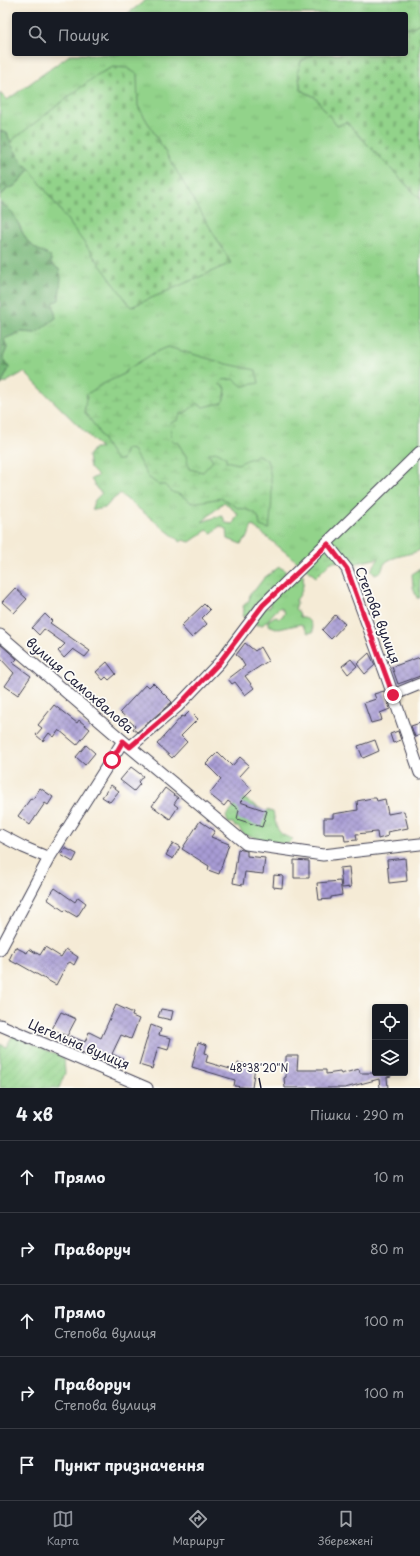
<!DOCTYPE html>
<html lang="uk">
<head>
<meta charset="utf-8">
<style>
  body { margin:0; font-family:"Playpen Sans",sans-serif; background:#242831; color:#f1f3f6 }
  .controls { position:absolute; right:12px; bottom:12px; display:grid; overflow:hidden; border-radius:4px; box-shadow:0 2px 6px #0003 }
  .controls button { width:36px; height:36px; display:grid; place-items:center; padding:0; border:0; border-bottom:1px solid #363941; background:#171b24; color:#f1f3f6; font:20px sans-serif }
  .stop { position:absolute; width:12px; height:12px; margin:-9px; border:3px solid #e11d48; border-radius:50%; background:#fff }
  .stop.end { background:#e11d48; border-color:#fff; box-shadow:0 1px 4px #0008 }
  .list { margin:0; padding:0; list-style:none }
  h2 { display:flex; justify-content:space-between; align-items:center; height:52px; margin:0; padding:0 16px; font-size:17px }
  h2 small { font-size:13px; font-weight:400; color:#9ea1a6 }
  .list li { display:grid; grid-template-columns:26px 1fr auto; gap:12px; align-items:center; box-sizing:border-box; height:72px; padding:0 16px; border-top:1px solid #363941 }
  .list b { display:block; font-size:15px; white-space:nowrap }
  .list p { margin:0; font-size:13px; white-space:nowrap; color:#9ea1a6 }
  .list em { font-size:13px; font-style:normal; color:#9ea1a6 }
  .icon { flex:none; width:22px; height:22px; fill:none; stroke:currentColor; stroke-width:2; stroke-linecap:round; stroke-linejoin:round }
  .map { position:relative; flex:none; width:420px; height:1088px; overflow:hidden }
  .search { position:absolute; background:#171b24; box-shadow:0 2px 6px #0003; left:12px; right:12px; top:12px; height:44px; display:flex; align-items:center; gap:10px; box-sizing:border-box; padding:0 14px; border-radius:4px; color:#9ea1a6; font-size:15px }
  .sheet { height:412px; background:#171b24 }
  nav { display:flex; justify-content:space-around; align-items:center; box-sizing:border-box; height:56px; border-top:1px solid #363941; background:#171b24; font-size:11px; color:#9ea1a6 }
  nav a { display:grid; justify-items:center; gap:2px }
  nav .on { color:#8c9099 }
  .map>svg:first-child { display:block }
</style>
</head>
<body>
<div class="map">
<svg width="420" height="1088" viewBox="0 0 420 1088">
  <defs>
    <pattern id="grass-tufts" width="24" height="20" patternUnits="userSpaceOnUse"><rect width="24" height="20" fill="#92d38a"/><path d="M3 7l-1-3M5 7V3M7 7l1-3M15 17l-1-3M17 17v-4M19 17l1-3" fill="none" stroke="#7eb578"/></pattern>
    <pattern id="forest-firs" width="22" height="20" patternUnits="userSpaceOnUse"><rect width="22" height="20" fill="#75b576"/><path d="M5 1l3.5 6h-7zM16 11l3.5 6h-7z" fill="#609362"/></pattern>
    <pattern id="wetland-marsh" width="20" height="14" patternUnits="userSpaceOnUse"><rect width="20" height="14" fill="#92d38a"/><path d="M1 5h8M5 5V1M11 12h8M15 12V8" fill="none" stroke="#7eb578"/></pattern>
    <pattern id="cemetery-stones" width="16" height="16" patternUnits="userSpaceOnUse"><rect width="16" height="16" fill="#92d38a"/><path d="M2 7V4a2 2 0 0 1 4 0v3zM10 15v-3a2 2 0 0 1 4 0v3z" fill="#7eb578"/></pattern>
    <pattern id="garden-furrows" width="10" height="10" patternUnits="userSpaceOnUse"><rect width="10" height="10" fill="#92d38a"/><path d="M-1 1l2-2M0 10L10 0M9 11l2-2" fill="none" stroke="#7eb578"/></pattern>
    <pattern id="building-cross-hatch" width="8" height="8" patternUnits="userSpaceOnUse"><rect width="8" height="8" fill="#a79bd4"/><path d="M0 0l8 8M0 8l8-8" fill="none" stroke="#887ead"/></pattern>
  </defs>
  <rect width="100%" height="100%" fill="#fdfcf7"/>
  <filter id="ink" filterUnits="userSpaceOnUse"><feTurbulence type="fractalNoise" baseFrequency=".025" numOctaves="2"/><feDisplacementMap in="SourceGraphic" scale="8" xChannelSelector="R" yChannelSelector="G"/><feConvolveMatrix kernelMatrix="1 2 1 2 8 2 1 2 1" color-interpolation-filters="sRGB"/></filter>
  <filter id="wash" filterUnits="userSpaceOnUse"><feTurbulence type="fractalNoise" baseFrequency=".012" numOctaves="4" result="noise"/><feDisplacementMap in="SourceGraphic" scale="16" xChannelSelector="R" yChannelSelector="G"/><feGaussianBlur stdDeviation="0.9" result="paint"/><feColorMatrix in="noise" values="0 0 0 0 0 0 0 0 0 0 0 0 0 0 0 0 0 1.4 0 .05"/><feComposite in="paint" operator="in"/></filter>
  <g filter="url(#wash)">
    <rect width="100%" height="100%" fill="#f5ebd6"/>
    <!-- grass -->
    <path fill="url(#grass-tufts)" stroke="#5a7a62" fill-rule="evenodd" d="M146,0H420V23L413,27L406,29V14H127Z
      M71,54H315L301,61L298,71L301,90L321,100L337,126L346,121L420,199V550C411,555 391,556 385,563C383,565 382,570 381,572L375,575L371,570L379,558L357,563L353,573L347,561L331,562L316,577L252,525L248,537L241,544L228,539L227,530L220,526L212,533L207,530L190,542L183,540L181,542L120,494L111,501L105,508L93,510C91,502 97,498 102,493L97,489L91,479L98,476L90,468L88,456L94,448H101L24,372L1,385L9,368L3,357L7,348L4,339L21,332L36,333L53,303L59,269L52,265L50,256L36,249L25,238L16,218L0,203V195L4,193L7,189L15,186L28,172L10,142L7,133L0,131V93L7,100ZM224,502L238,514L233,524L226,523L222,515L202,522Z
      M279,567L285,570V578H294L303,574C304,585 303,592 296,600L297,604L295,609L299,612L300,617C308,617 313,624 313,632L308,633L301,624L279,629L268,625V621L275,616L279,619L285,613L281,607C273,611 270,620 262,625H257L252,622L264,608L270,607L269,592H267C264,598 262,602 255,604L251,614L244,617L242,616L244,610L243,606L249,601L250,593L254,591L264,578Z
      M420,569V598H417L413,587L412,574Z
      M243,798L266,812L267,810L273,812C277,828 276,834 293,839L288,844C275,844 271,838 257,842L255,837L244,835L238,827H235L233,823H228L226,816Z"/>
    <!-- forest -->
    <path fill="url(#forest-firs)" stroke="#4c6c58" d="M0,131L7,133C12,147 20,159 30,169L15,186L7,189L4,193L0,195Z
      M0,203C16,210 17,224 25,237C31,247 40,251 50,256L52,265L59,269L61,278L59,300L53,303L56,318L36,333L21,332L4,339L7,348L3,357L9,368L0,386Z"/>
    <!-- wetland -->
    <path fill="url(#wetland-marsh)" stroke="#5a7a62" d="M168,347L227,364L256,370L259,383L242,386L234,379L223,380L219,384L226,388L225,396L222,403L203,407L197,403L185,413L180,414L178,420L170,423L172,441L178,443L187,458L189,469L203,472L213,461L209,453L218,452L226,457V461L238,464L258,455L267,460C274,482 272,506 269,529L260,526L259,519L255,513L244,509L238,508L222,498L192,503L181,495L172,492L165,485H159L148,477L133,450L126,449L122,460H116C104,445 98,427 84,412L87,394L103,384L124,374L128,369L154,353Z"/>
    <!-- cemetery -->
    <path fill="url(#cemetery-stones)" stroke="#5a7a62" d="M420,23V199L346,122L337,126L315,97L301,90L298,71L301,61L315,54H406V29L413,27Z
      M113,67L127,68L137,74L138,106L231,263L131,307L30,169L22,162L10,142L97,75Z"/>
    <!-- garden -->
    <path fill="url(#garden-furrows)" stroke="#5a7a62" d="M13,1035L64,1058L65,1073L59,1088H0V1044L6,1047Z"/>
    <g id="blocks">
      <!-- building -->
      <path fill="url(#building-cross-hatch)" d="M15,588L27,599L14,613L2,602Z
        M204,604L210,610L202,618L207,624L192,638L181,626Z
        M45,614L52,621L50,623L90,651L85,657L73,649L64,658L58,651L65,644L44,629L39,635L32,628Z
        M335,615L345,624L331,639L322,630Z
        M245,643L255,651L260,647L268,661L245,676L254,688L245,695L235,682L232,684L228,679L245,666L240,658L236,655Z
        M0,644L17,659L13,663L31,676L18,695L5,686L14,673L0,658Z
        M369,653L375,665L365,674L357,664Z
        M420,657V676L398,684L392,667Z
        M351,659L357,666L348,674L342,666Z
        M107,662L116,674L109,680L106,677L103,680L96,672Z
        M153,683L172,702L137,732L133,729L135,726L120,712L146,684L149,687Z
        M384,691L390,709L380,713L382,720L371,723L364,703L376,699L374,694Z
        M54,705L77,723L79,720L90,729L77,745L59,730L54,737L49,733L43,741L36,735L42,728L38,725Z
        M190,711L198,719L181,736L187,742L172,758L157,744L182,716L184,717Z
        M420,723V735L415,737L411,726Z
        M398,731L401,740L393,743L390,734Z
        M375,740L379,751L363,758L358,746Z
        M86,745L95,753L85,765L76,757Z
        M218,752L232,766L240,757L249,765L239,776L252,790L240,802L267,811L262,827L237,819L239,810L228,801L224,806L209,794L221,779L206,764Z
        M131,767L143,776L138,782L140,784L134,791L120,780Z
        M111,785L119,791L110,802L102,797Z
        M40,788L53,797L48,805L45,803L30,825L18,816L31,798L33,799Z
        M165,788L178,798L174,804L178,807L170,819L152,806Z
        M372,798H376L377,801L385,799L388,814L404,811L408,828L387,832L388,836L378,839L377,832L356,834L357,840L345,841L344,834H324V818H333V814L358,810L357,801Z
        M200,821L215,831L211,837L229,844L219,874L208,870L209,866L182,849Z
        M173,843L180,847L173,859L166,855Z
        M65,848L77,854L73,862L61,855Z
        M238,849L247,851V856L265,858L263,874L245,872L243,885L233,883Z
        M405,858L407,881L389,883L387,860Z
        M294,860L309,861V878H294Z
        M349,867L351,887L342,888L340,868Z
        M274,875L283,876L282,888L273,887Z
        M340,881L342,895L331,897V899L319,900L317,883Z
        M55,888L75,902L78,897L86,903L77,917L65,910L64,911L47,899Z
        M15,947L27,953L29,949L40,955L45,947L61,957L66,949L78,957L74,965L70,962L67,964L56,985L17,963V964L9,960Z
        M116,1005L133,1013L132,1016L139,1019L131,1039L121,1035L112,1054L123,1059L119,1069L66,1045L70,1036L85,1042L89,1032L101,1038Z
        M161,1009L173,1011L171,1020L158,1017Z
        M61,1012L76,1019L67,1036L52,1029Z
        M151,1025L161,1029L159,1035L171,1038L168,1050L158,1047L152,1069L139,1065Z
        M198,1042L207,1045L205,1053L208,1054L206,1062L237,1071L238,1063L255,1066L252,1088L234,1086L235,1080L192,1067Z
        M286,1056H298L297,1070H326V1074L340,1072L341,1074L359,1069L360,1073H391V1076L387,1077L388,1088H380L379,1079L345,1088H285L284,1078L286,1077Z"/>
    </g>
  </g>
  <g filter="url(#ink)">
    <use href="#blocks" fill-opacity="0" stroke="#424052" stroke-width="1"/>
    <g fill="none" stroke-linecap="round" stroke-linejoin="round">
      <defs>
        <path id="minor" d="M327,544L347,569L385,672L420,773
          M0,635L130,747L246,844L323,855L420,844
          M393,695L420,684
          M130,747L178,706L219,663L263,605L420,452
          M0,835L23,847L49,858
          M0,950L49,858L123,741
          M0,1025L147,1088"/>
      </defs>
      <!-- minor casing -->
      <use href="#minor" stroke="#424052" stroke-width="13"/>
      <!-- minor -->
      <use href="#minor" stroke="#fff" stroke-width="11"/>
    </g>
  </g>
  <g fill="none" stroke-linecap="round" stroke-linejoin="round" filter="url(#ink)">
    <!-- route -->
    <path stroke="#e11d48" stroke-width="5" d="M112,760L123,741L130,747L178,706L219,663L263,605L328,544L347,569L393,695"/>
  </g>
  <!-- ticks -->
  <path fill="none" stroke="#22223b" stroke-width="1.5" d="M259,1078L261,1088"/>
  <g text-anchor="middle" stroke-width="3.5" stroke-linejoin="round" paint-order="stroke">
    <!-- street labels -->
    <g font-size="13" fill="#22223b" stroke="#fdfcf7">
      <text transform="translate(378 615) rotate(69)" y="5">Степова вулиця</text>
      <text transform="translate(80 685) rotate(41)" y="5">вулиця Самохвалова</text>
      <text transform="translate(79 1044) rotate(23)" y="5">Цегельна вулиця</text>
    </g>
  </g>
  <g font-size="10" text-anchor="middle" fill="#22223b" stroke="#fdfcf7" stroke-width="3.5" stroke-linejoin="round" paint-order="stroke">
    <text x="259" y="1072">48°38'20"N</text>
  </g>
</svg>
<div class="controls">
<button><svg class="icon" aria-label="locate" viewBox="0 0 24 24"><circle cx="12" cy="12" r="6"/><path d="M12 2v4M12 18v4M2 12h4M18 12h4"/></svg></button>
<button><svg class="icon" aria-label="layers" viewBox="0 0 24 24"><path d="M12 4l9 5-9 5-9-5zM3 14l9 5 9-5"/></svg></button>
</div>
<div class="stop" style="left:112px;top:760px"></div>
<div class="stop end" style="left:393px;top:695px"></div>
<div class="search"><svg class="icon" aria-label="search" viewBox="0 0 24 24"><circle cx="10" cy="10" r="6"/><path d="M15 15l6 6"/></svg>Пошук</div>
</div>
<section class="sheet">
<h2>4 хв<small>Пішки · 290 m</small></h2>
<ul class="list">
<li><svg class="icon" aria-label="ahead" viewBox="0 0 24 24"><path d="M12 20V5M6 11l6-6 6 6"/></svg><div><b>Прямо</b></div><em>10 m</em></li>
<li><svg class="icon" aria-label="right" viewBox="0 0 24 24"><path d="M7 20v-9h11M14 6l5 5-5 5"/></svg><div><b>Праворуч</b></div><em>80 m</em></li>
<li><svg class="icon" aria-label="ahead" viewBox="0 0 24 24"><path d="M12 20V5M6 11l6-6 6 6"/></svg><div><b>Прямо</b><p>Степова вулиця</p></div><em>100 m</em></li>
<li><svg class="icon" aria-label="right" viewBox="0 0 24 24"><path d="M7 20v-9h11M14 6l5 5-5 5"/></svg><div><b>Праворуч</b><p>Степова вулиця</p></div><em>100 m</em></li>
<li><svg class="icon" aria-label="arrive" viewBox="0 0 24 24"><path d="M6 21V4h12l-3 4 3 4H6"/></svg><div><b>Пункт призначення</b></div></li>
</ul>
</section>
<nav>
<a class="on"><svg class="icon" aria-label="map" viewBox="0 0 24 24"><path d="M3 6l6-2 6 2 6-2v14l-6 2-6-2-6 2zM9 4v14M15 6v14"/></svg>Карта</a>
<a><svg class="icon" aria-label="directions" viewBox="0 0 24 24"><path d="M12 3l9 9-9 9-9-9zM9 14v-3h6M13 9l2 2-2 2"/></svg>Маршрут</a>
<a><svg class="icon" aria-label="saved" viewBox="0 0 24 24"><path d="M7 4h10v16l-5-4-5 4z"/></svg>Збережені</a>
</nav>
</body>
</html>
